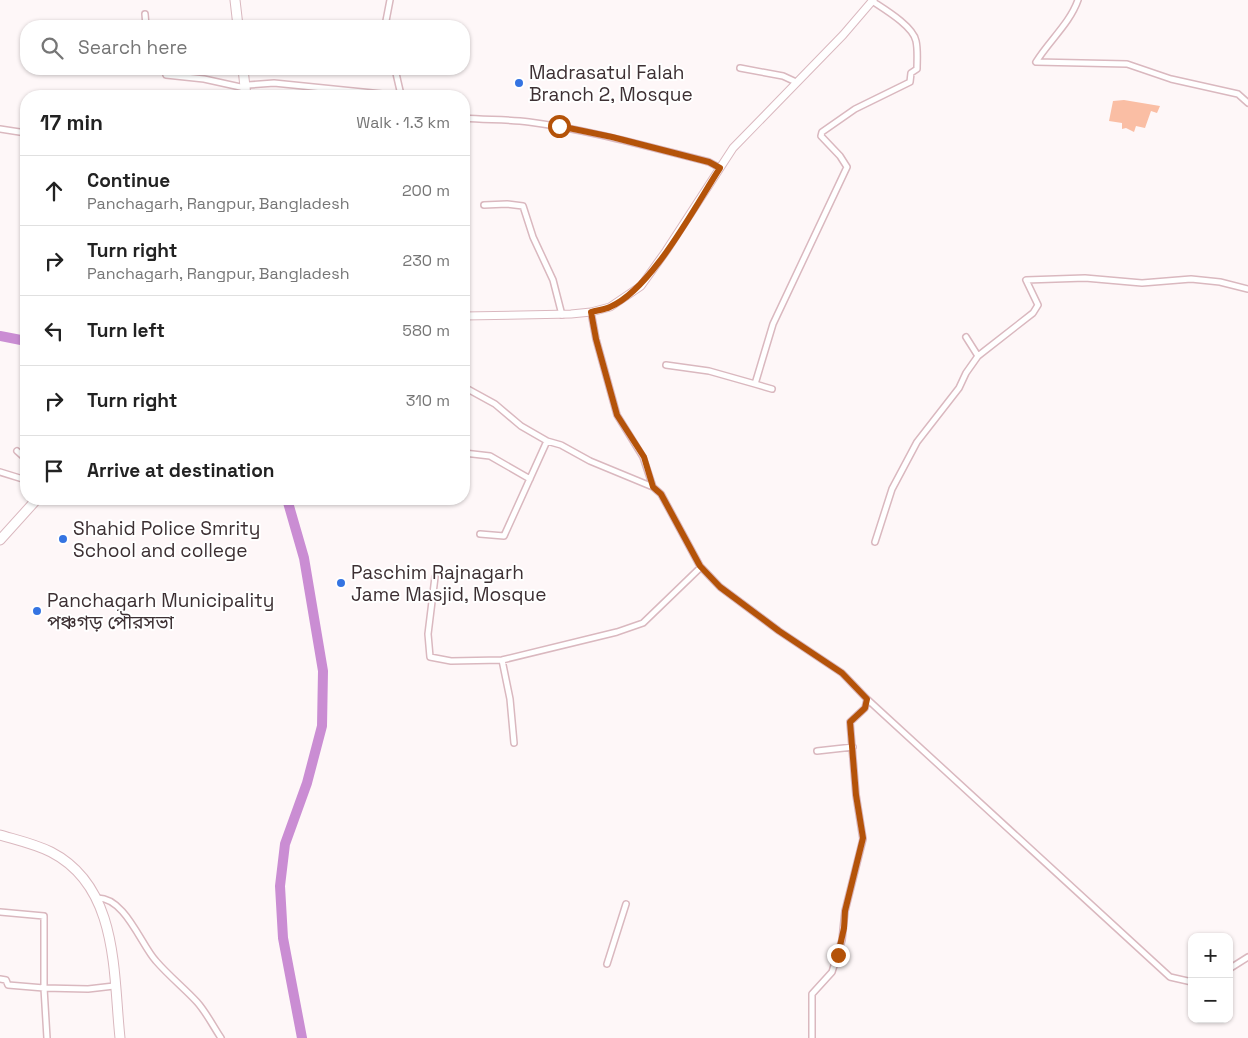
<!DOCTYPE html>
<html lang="en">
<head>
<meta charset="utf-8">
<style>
  body { margin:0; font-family:"Space Grotesk","Noto Sans Bengali",sans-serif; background:#f6f6f6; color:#222 }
  .controls { position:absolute; right:15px; bottom:15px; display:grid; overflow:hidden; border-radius:10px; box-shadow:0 1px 4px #0004 }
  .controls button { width:45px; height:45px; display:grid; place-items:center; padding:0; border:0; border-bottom:1px solid #e0e0e0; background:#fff; color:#222; font:25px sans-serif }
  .stop { position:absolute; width:15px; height:15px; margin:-11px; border:4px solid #b45309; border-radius:50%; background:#fff }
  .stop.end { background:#b45309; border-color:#fff; box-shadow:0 1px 5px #0008 }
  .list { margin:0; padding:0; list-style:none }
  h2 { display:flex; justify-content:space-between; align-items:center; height:65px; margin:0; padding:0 20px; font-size:21px }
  h2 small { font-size:16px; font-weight:400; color:#767676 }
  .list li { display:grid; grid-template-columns:32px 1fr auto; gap:15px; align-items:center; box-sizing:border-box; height:70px; padding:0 20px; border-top:1px solid #e0e0e0 }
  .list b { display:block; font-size:19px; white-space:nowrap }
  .list p { margin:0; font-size:16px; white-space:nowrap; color:#767676 }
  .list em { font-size:16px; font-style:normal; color:#767676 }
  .icon { flex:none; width:28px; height:28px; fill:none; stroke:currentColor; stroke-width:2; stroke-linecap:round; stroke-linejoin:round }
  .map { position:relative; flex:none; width:1248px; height:1038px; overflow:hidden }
  .search { position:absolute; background:#fff; box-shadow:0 1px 4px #0004; left:20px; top:20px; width:450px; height:55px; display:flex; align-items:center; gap:12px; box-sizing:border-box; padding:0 18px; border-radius:20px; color:#767676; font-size:19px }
  .panel { position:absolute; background:#fff; box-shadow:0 1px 4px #0004; left:20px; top:90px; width:450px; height:415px; border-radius:20px }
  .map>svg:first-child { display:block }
</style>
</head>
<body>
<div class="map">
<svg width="1248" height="1038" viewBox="0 0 1248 1038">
  <rect width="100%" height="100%" fill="#fef7f8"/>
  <!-- green -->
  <path fill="#fabea4" d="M1124,100L1160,106L1157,113L1151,111L1145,128L1136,126L1134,132L1126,128L1122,129V123L1109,121L1113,101Z"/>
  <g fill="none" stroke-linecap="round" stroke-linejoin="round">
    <!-- river -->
    <path stroke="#ca8dd3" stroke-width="10" d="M0,336L26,341
      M287,499L304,558L323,671L322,726L307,783L285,844L280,886L283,938L302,1038"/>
    <defs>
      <path id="street" d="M1078,0C1070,23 1049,41 1036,62L1127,64L1171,79L1238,94L1248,103
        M145,14L146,26
        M385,26L390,0
        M740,68L783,76L796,82
        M164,69L166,75L204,79L245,88
        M395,69L401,95
        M240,96L248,85L274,83L402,96
        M464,118C485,120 508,119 529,122C590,130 649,147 709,162L720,168
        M0,129L26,133
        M484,205L507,204L523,206L533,237L553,280L562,315
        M591,312L596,339L617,415L643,457L653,487
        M966,337L978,356L1033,313L1038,305L1026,280L1085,278L1142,283L1191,279L1220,282L1248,289
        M666,365L709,371L755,384
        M464,387L495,404L521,426L547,441L504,536L480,534
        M772,389L755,384L773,324L847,167L840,156L821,136L822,132L855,109L910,82L911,73L917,69C917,60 918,50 916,41C913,26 884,9 872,1
        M547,441L561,445L590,461L653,487L661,494L700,566L720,587L779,631L842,673L867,699L865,708L850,722L856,795L863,839L845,911L842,940L832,972L812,994V1038
        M17,451L26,459
        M464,453L490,456L530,479
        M0,472L26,480
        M875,542L892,489L917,442L959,388L966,373L978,356
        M435,577L428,634L430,657L451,661L502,660L617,632L643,623L701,567
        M502,660L510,699L514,743
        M867,699L1170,977L1192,982
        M817,751L853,747
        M97,898C125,897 141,945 156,961C169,976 184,988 197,1002C206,1012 213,1026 221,1038
        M0,912L44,916V988L88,989L114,986
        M607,964L626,904
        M1229,969L1248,957
        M0,979L6,980L8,985L44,988L47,1038"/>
      <path id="secondary" d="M464,316L571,314L591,312L610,307L641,286L666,251L733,148L843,35L873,0"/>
      <path id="highway" d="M235,0L238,26
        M243,69L246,96
        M0,540L37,499
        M0,835C17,840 35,844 51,852C119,887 113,973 120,1038"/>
    </defs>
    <!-- street casing -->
    <use href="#street" stroke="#dab8bf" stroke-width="8"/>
    <!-- secondary casing -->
    <use href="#secondary" stroke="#dab8bf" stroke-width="9"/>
    <!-- highway casing -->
    <use href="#highway" stroke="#dab8bf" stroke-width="11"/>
    <!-- street -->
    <use href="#street" stroke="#fff" stroke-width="5"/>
    <!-- secondary -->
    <use href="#secondary" stroke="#fff" stroke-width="7"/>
    <!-- highway -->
    <use href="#highway" stroke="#fff" stroke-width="9"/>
  </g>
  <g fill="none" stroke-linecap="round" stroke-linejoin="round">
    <!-- route -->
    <path stroke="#b45309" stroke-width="6" d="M559,126L612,137L709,162L720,168C695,206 652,289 610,307C604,310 597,310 591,312L596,339L617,415L644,457L653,487L661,494L700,566L720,587L779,631L842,673L867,699L865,708L850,722L856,795L863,838L845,911L844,928L838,955"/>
  </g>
  <!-- markers -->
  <g fill="#3574e2" stroke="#fff" stroke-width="2">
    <circle cx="519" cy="83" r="5"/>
    <circle cx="63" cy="539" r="5"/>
    <circle cx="341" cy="583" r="5"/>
    <circle cx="37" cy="611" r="5"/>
  </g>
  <g text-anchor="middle" stroke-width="4" stroke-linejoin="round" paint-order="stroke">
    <!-- poi labels -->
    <g font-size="19" fill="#3d3033" stroke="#fff" text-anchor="start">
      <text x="529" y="79">Madrasatul Falah<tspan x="529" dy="22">Branch 2, Mosque</tspan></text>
      <text x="73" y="535">Shahid Police Smrity<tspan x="73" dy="22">School and college</tspan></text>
      <text x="351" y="579">Paschim Rajnagarh<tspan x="351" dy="22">Jame Masjid, Mosque</tspan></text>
      <text x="47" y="607">Panchagarh Municipality<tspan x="47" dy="22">পঞ্চগড় পৌরসভা</tspan></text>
    </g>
  </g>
</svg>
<div class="controls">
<button>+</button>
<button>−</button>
</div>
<div class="stop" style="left:559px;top:126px"></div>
<div class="stop end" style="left:838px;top:955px"></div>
<div class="search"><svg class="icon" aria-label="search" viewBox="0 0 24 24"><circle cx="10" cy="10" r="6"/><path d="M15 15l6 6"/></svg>Search here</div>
<section class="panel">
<h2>17 min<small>Walk · 1.3 km</small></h2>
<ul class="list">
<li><svg class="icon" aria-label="ahead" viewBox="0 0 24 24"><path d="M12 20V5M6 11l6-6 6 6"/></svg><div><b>Continue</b><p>Panchagarh, Rangpur, Bangladesh</p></div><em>200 m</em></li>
<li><svg class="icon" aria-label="right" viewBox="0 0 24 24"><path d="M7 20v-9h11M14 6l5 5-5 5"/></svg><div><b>Turn right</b><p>Panchagarh, Rangpur, Bangladesh</p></div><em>230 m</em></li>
<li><svg class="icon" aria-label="left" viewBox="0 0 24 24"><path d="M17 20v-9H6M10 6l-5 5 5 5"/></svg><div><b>Turn left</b></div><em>580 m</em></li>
<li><svg class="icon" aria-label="right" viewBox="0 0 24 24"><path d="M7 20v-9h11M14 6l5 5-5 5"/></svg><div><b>Turn right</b></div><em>310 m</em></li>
<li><svg class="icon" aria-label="arrive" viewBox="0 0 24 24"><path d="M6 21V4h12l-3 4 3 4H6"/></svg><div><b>Arrive at destination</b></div></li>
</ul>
</section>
</div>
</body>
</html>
